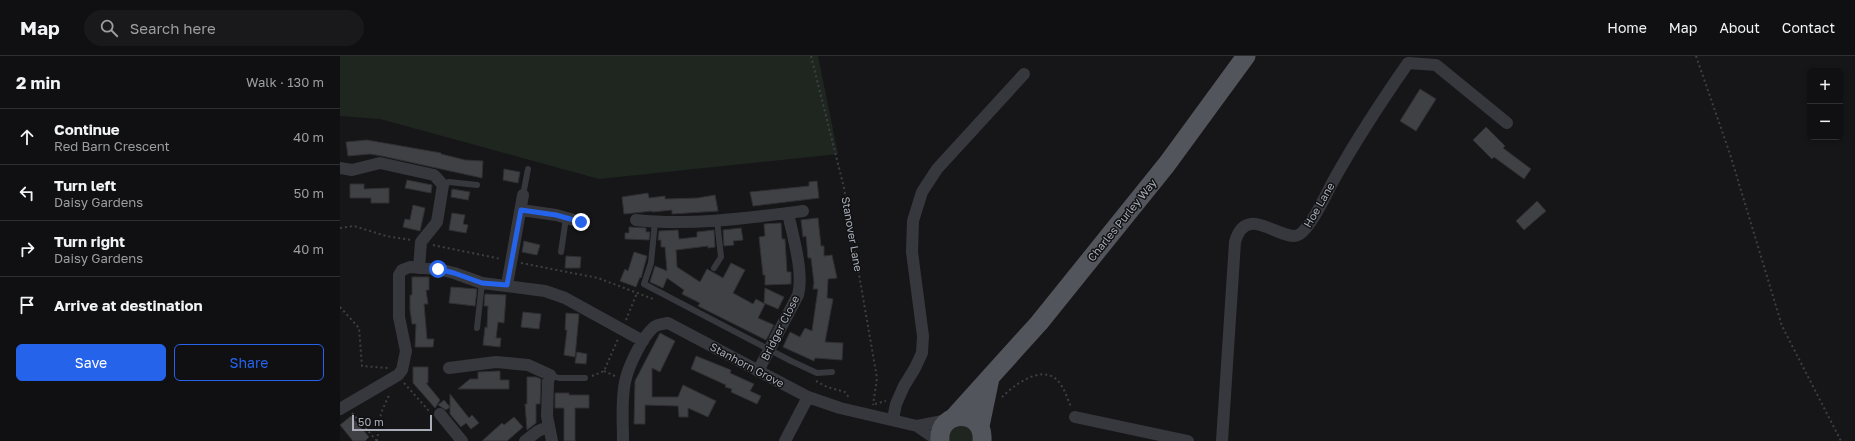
<!DOCTYPE html>
<html lang="en">
<head>
<meta charset="utf-8">
<style>
  body { margin:0; font-family:"Golos Text",sans-serif; background:#19191b; color:#f1f3f6 }
  .controls { position:absolute; right:12px; top:12px; display:grid; overflow:hidden; border-radius:6px; box-shadow:0 2px 6px #0003 }
  .controls button { width:36px; height:36px; display:grid; place-items:center; padding:0; border:0; border-bottom:1px solid #303032; background:#101012; color:#f1f3f6; font:20px sans-serif }
  .scale { position:absolute; left:12px; bottom:10px; width:80px; box-sizing:border-box; padding-left:4px; border:2px solid #a8adb8; border-top:0; font-size:11px; line-height:14px; white-space:nowrap; color:#a8adb8; -webkit-text-stroke:3px #111113; paint-order:stroke }
  .stop { position:absolute; width:12px; height:12px; margin:-9px; border:3px solid #2563eb; border-radius:50%; background:#fff }
  .stop.end { background:#2563eb; border-color:#fff; box-shadow:0 1px 4px #0008 }
  .list { margin:0; padding:0; list-style:none }
  h2 { display:flex; justify-content:space-between; align-items:center; height:52px; margin:0; padding:0 16px; font-size:17px }
  h2 small { font-size:13px; font-weight:400; color:#9c9d9f }
  .list li { display:grid; grid-template-columns:26px 1fr auto; gap:12px; align-items:center; box-sizing:border-box; height:56px; padding:0 16px; border-top:1px solid #303032 }
  .list b { display:block; font-size:15px; white-space:nowrap }
  .list p { margin:0; font-size:13px; white-space:nowrap; color:#9c9d9f }
  .list em { font-size:13px; font-style:normal; color:#9c9d9f }
  .actions { display:flex; gap:8px; padding:12px 16px }
  .actions a { flex:1; padding:9px 0; border:1px solid #2563eb; border-radius:6px; text-align:center; font-size:14px; color:#2563eb }
  .actions .main { background:#2563eb; color:#fff }
  .icon { flex:none; width:22px; height:22px; fill:none; stroke:currentColor; stroke-width:2; stroke-linecap:round; stroke-linejoin:round }
  .map { position:relative; flex:none; width:1515px; height:385px; overflow:hidden }
  header { display:flex; align-items:center; gap:24px; box-sizing:border-box; height:56px; padding:0 20px; background:#101012; border-bottom:1px solid #303032 }
  header strong { font-size:19px }
  nav { display:flex; gap:22px; margin-inline-start:auto; font-size:14px }
  .search { width:280px; height:36px; background:#19191b; display:flex; align-items:center; gap:10px; box-sizing:border-box; padding:0 14px; border-radius:22px; color:#9c9d9f; font-size:15px }
  main { display:flex }
  aside { flex:1; background:#101012 }
  .map>svg:first-child { display:block }
</style>
</head>
<body>
<header>
<strong>Map</strong>
<div class="search"><svg class="icon" aria-label="search" viewBox="0 0 24 24"><circle cx="10" cy="10" r="6"/><path d="M15 15l6 6"/></svg>Search here</div>
<nav><a>Home</a><a>Map</a><a>About</a><a>Contact</a></nav>
</header>
<main>
<aside>
<h2>2 min<small>Walk · 130 m</small></h2>
<ul class="list">
<li><svg class="icon" aria-label="ahead" viewBox="0 0 24 24"><path d="M12 20V5M6 11l6-6 6 6"/></svg><div><b>Continue</b><p>Red Barn Crescent</p></div><em>40 m</em></li>
<li><svg class="icon" aria-label="left" viewBox="0 0 24 24"><path d="M17 20v-9H6M10 6l-5 5 5 5"/></svg><div><b>Turn left</b><p>Daisy Gardens</p></div><em>50 m</em></li>
<li><svg class="icon" aria-label="right" viewBox="0 0 24 24"><path d="M7 20v-9h11M14 6l5 5-5 5"/></svg><div><b>Turn right</b><p>Daisy Gardens</p></div><em>40 m</em></li>
<li><svg class="icon" aria-label="arrive" viewBox="0 0 24 24"><path d="M6 21V4h12l-3 4 3 4H6"/></svg><div><b>Arrive at destination</b></div></li>
</ul>
<div class="actions"><a class="main">Save</a><a>Share</a></div>
</aside>
<div class="map">
<svg width="1515" height="385" viewBox="0 0 1515 385">
  <rect width="100%" height="100%" fill="#161618"/>
  <!-- grass -->
  <path fill="#1e261f" d="M0,0H478L498,98L259,123L40,63L0,60Z
    M621,368L633,374L634,385H608L610,374Z"/>
  <!-- building -->
  <path fill="#404145" stroke="#303034" d="M1080,33L1096,43L1076,75L1060,65Z
    M1146,71L1165,90L1163,92L1191,113L1184,123L1154,101L1152,103L1133,84Z
    M27,84L101,97V98L125,104L143,105L142,122L42,100L30,98L8,100L6,86Z
    M164,113L180,116L178,127L163,124Z
    M67,124L92,129L91,137L65,132Z
    M477,125L479,142L413,150L410,136L469,130V126Z
    M10,128H24V133L49,132V147H31V142H10Z
    M112,133L130,136L128,144L111,141Z
    M308,137L309,142L325,140V143L358,142L375,139L378,155L332,158V154L312,156V155L284,158L282,141Z
    M1197,145L1206,155L1184,174L1176,165Z
    M73,149L85,152L80,175L63,171L65,163L70,164Z
    M112,157L125,159L123,168L128,169L126,177L109,174Z
    M478,162L481,190H484V200L492,199L497,222L488,223L487,242L493,243L485,286L503,287L502,304L475,302L474,305L443,291L450,276L460,281L465,272L472,275L478,233H473L474,227L471,202H468L466,180L463,181L461,164Z
    M441,167L442,183H445L447,216H451V228L425,229V219H423L419,181L425,180L424,168Z
    M289,171L306,172V176H310L309,184L285,183V177H289Z
    M401,172L403,184L393,185L394,189L384,190L383,174Z
    M338,174L339,183L357,181V176L374,174L375,191L368,192V190L336,194L337,211L360,226L367,213L383,222L391,207L405,214L393,237L413,248L416,243L425,248L418,262L434,269L426,284L358,250L360,247L342,238L344,234L327,222L323,232L310,226L315,210L327,215L325,191H321V184H318L319,175Z
    M184,185L200,189L197,199L182,196Z
    M294,196L307,200L301,222L300,221L296,231L280,225L285,213L288,215Z
    M226,200L241,201L240,212H225Z
    M72,221H89V234H86L88,248H84L87,283H94L93,291H75L76,268H72L70,254V239H72Z
    M111,231L137,233L135,250L109,247Z
    M425,232L444,241L438,253L424,247Z
    M145,238L166,239L164,267L158,266L156,282H161L160,291L143,289L145,271L147,272L148,250H144Z
    M183,256L201,258L199,273L181,271Z
    M226,257L239,258L235,301L224,299L227,274H225Z
    M320,277L335,285L320,316L312,312V341H338L343,329L376,345L368,361L348,352V361H339L338,350L305,349V368H294L295,325Z
    M237,296L247,298L246,308L235,307Z
    M356,300L391,314L390,317L414,328L410,335L421,340L417,348L391,336L392,333L385,331L386,329L351,313Z
    M73,311H88V327H86L100,344L95,352L73,327Z
    M160,315V324H169V333H118L130,323H138V316Z
    M187,321H196L201,323L200,348H196V367L187,374L185,348H187Z
    M215,337H229V339H249V352H235V385H224V352H215Z
    M110,338L129,362L132,359L139,367L131,373L126,367L121,371L110,358V351L106,354L98,349L104,344L110,351Z
    M11,360L29,381L25,385H13L0,369Z
    M174,361L183,371L167,385H142L162,367L164,369Z"/>
  <g fill="none" stroke-linecap="round" stroke-linejoin="round">
    <!-- path -->
    <path stroke="#3d3f44" stroke-width="2" stroke-dasharray="2 3" stroke-linecap="butt" d="M471,0L504,132L537,322L533,349
      M1356,0L1390,98L1442,270L1501,385
      M0,172L14,170L46,180L71,184
      M93,189L161,203
      M181,207L258,222L313,243
      M0,251L19,272L22,310L48,312
      M286,264L297,237
      M264,315L275,320
      M252,320L264,315L278,283
      M476,325L487,331L505,336L510,343
      M64,327L89,355
      M662,341C673,330 700,309 716,323C724,330 727,342 731,351
      M535,348L546,345
      M12,357L37,385
      M37,385L41,357L50,337"/>
    <!-- service -->
    <path stroke="#37383d" stroke-width="6" d="M103,129L109,126L137,129
      M183,139L188,113
      M315,166L311,207L304,228L451,305L477,317L492,316
      M221,196L226,162
      M374,212L381,201L377,164
      M137,272L142,227
      M210,319L219,322H245"/>
    <!-- minor -->
    <path stroke="#37383d" stroke-width="12" d="M0,112L12,114L40,107L94,119L103,129L97,166L81,186L79,212
      M181,154L216,159L241,166
      M296,164C351,170 408,162 463,155
      M167,229L183,139
      M109,312L156,306L188,309L210,319L208,326L207,360L212,385
      M418,315L458,239C464,216 453,182 448,157
      M0,353L58,319L62,314L66,295L59,261V219L62,214L70,211L98,213L114,217L142,227L205,235L225,242L303,285
      M100,358L122,385
      M735,361L848,385
      M553,363L556,348L564,330L575,312L582,297L583,280L572,196L573,165L582,136L597,113L684,18
      M577,370L608,364
      M185,385L198,375L208,371
      M283,385C283,366 281,345 285,326C288,311 302,281 314,271C318,268 323,268 328,267L468,341L500,352L577,370L599,385
      M445,385L468,341
      M882,385L895,186C905,149 935,180 954,180C959,180 963,176 966,172C979,157 986,137 996,120C1018,81 1043,43 1068,7L1096,9L1167,67"/>
    <!-- primary -->
    <path stroke="#53555c" stroke-width="19" d="M614,361L699,267L827,108L906,0
      M640,370L650,322
      M600,385C597,353 645,352 642,385"/>
  </g>
  <g fill="none" stroke-linecap="round" stroke-linejoin="round">
    <!-- route -->
    <path stroke="#2563eb" stroke-width="5" d="M98,213L114,217L142,227L167,229L181,154L216,159L241,166"/>
  </g>
  <g text-anchor="middle" stroke-width="3" stroke-linejoin="round" paint-order="stroke">
    <!-- street labels -->
    <g font-size="11" fill="#a8adb8" stroke="#111113">
      <text transform="translate(979 149) rotate(-60)" y="4">Hoe Lane</text>
      <text transform="translate(782 164) rotate(-51)" y="4">Charles Purley Way</text>
      <text transform="translate(512 178) rotate(80)" y="4">Stanover Lane</text>
      <text transform="translate(440 272) rotate(-63)" y="4">Bridger Close</text>
      <text transform="translate(407 309) rotate(28)" y="4">Stanhorn Grove</text>
    </g>
  </g>
</svg>
<div class="controls">
<button>+</button>
<button>−</button>
</div>
<div class="scale">50 m</div>
<div class="stop" style="left:98px;top:213px"></div>
<div class="stop end" style="left:241px;top:166px"></div>
</div>
</main>
</body>
</html>
